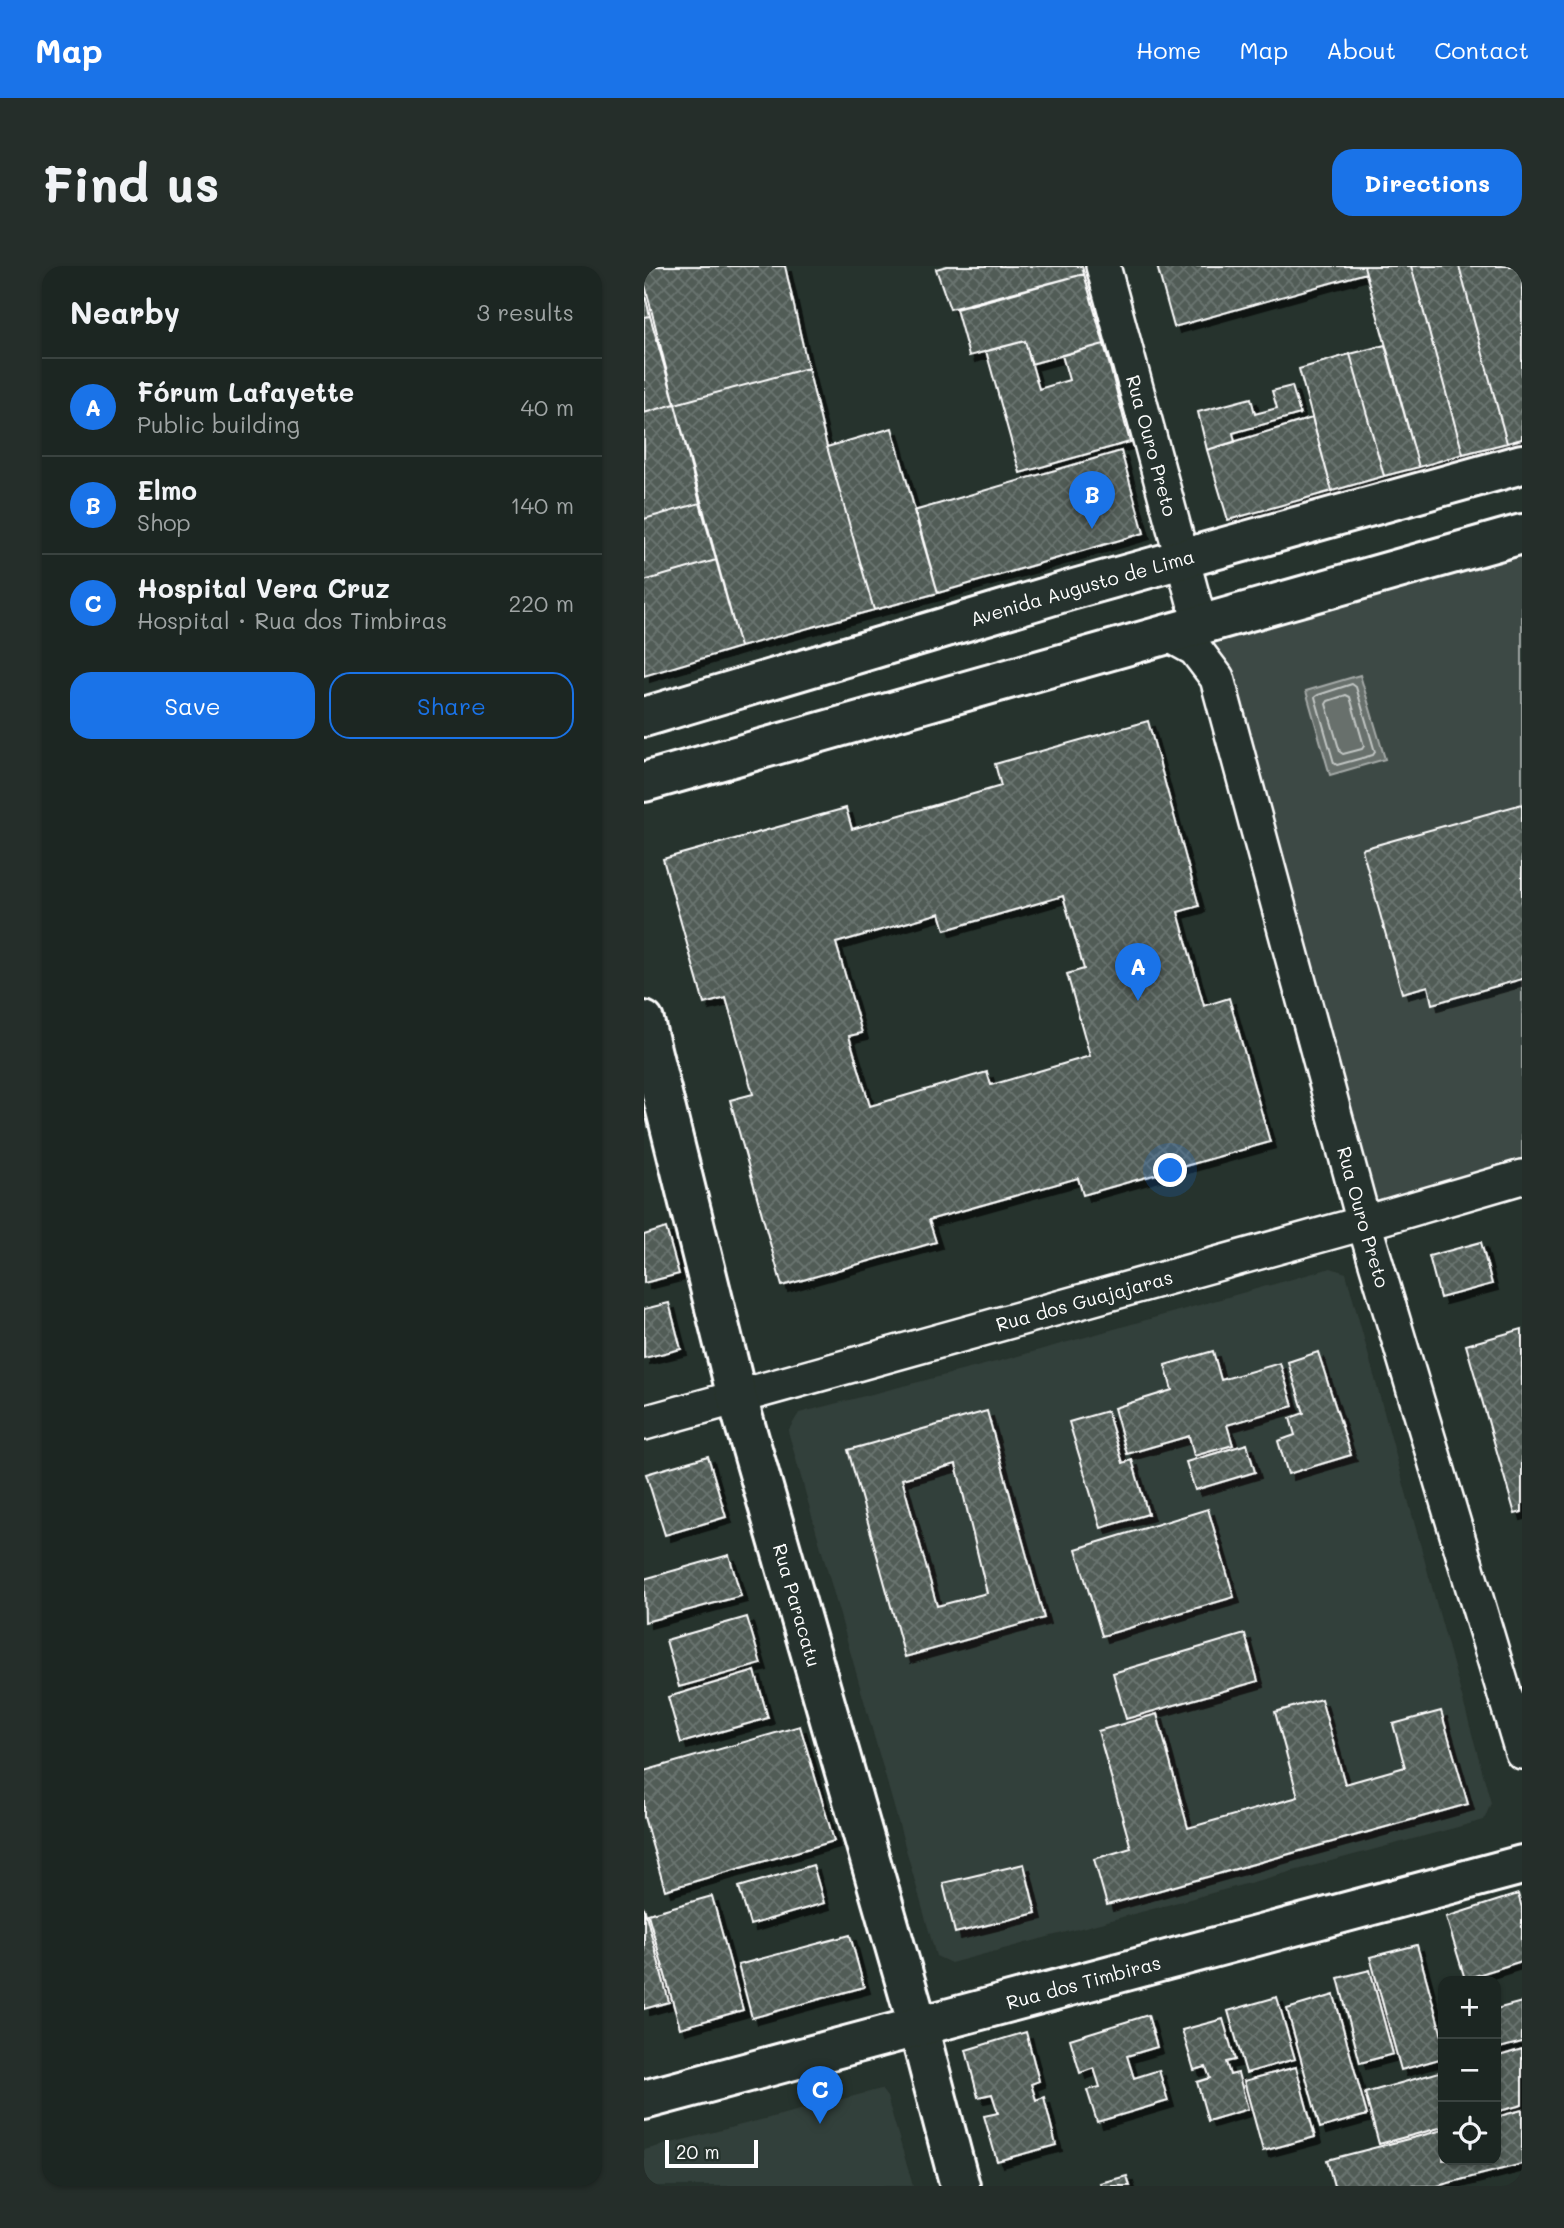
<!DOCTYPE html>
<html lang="en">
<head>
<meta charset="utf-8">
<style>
  body { margin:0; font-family:Mali,sans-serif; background:#252e2a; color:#f1f3f6 }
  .controls { position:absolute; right:21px; bottom:21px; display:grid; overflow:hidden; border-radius:14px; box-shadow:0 2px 5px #0004 }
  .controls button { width:63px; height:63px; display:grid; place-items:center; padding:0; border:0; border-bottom:2px solid #3a4340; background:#1c2622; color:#f1f3f6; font:35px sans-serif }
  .scale { position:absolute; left:21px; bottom:18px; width:93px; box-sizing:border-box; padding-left:7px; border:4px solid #fff; border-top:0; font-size:19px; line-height:24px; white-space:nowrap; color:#fff; -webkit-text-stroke:5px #26332d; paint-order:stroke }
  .you { position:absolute; left:527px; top:905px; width:24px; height:24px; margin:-18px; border:5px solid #fff; border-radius:50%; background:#1a73e8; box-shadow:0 0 0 10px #1a73e833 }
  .badge { display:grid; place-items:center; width:46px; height:46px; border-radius:50%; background:#1a73e8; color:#fff; font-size:23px; font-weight:700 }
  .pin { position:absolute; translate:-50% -58px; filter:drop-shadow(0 2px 4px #0008) }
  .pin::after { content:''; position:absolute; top:37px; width:24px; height:21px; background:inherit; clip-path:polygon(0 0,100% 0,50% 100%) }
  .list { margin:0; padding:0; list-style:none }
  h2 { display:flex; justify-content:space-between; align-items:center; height:91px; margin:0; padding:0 28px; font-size:30px }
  h2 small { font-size:23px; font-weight:400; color:#a0a5a5 }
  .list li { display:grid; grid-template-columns:46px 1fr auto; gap:21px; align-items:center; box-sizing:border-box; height:98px; padding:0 28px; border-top:2px solid #3a4340 }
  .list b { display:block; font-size:26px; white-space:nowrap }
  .list p { margin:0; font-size:23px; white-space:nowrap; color:#a0a5a5 }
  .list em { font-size:23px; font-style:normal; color:#a0a5a5 }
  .actions { display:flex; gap:14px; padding:21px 28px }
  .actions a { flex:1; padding:16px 0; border:2px solid #1a73e8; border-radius:21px; text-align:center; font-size:24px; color:#1a73e8 }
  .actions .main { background:#1a73e8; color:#fff }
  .icon { flex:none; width:38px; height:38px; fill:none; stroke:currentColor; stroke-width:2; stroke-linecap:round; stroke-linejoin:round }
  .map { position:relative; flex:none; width:878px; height:1920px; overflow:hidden; border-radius:21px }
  header { display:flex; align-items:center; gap:42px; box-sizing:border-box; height:98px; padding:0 35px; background:#1a73e8; color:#fff }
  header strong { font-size:33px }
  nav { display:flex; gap:38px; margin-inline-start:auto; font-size:24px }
  .intro { display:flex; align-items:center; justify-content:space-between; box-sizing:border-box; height:168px; padding:0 42px }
  h1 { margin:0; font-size:49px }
  .button { padding:18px 32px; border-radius:21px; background:#1a73e8; color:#fff; font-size:24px; font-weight:700 }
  main { display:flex; gap:42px; padding:0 42px }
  aside { flex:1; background:#1c2622; border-radius:21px; box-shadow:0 2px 5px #0004 }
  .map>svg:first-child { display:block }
</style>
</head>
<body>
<header>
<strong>Map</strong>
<nav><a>Home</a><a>Map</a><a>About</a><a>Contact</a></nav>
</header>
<div class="intro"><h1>Find us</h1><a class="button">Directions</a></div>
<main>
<aside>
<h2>Nearby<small>3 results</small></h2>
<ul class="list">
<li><span class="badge">A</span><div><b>Fórum Lafayette</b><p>Public building</p></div><em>40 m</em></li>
<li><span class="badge">B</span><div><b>Elmo</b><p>Shop</p></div><em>140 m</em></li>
<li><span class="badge">C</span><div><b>Hospital Vera Cruz</b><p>Hospital · Rua dos Timbiras</p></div><em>220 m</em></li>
</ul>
<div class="actions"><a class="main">Save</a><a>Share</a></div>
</aside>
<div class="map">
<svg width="878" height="1920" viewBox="0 0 878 1920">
  <defs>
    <pattern id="building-cross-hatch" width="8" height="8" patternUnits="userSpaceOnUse" patternTransform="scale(1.75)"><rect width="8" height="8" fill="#515c57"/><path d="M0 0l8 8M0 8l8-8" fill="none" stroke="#6b7470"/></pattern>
    <filter id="shadow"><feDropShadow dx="6" dy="6" stdDeviation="0" flood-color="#0009"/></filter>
  </defs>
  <rect width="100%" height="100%" fill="#26332d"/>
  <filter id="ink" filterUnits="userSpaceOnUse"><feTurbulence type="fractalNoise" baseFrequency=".0143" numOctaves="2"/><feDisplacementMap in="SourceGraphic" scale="14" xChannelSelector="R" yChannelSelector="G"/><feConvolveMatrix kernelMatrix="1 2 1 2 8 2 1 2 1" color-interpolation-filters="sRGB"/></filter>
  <g filter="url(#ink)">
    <!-- built -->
    <path fill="#333f3a" d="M687,1002L702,1007L847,1537L840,1554L307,1697L292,1690L144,1165L155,1147L367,1092Z
      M237,1823L243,1831L269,1920H0V1884Z"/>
    <!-- pitch -->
    <path fill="#3e4944" stroke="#9ea4a2" stroke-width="2" d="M878,268V911L720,957L556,358Z"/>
    <!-- water -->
    <path fill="#67706c" stroke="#a4a9a7" stroke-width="2" d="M716,409L741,493L686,509L662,425Z"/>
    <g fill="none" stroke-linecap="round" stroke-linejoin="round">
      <!-- shore -->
      <path stroke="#c2c6c4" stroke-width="2" d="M708,418L712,421L731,486L729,489L693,499L690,497L671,431L674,429Z
        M702,429L706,431L720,480L718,483L699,488L696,486L682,438L684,435Z"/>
    </g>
    <!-- building -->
    <path fill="url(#building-cross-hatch)" stroke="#fff" stroke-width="2" fill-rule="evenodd" filter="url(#shadow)" d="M0,0H141L164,102L31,138L0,15Z
      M303,0H438L440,8L306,43L292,3Z
      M513,0H720L722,7L530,61Z
      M720,0H767L819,188L775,201Z
      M767,0H815L863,177L819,188Z
      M815,0H878V173L863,177Z
      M440,8L460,78L387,98L381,75L325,90L312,43Z
      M0,25L6,50L0,51Z
      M6,50L31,138L0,147V51Z
      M381,75L395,123L425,114L418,89L460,78L486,176L376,207L342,85Z
      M741,79L775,201L740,210L706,88Z
      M706,88L740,210L688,225L655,103Z
      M164,102L183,181L230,344L96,381L31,138Z
      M648,120L656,148L589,167L591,176L563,184L554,146L607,132L611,148L633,142L628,125Z
      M31,138L56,237L0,253V147Z
      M668,152L688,225L584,254L563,184Z
      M248,162L294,327L230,344L183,181Z
      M477,185L500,267L294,327L270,245Z
      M56,237L72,294L0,315V253Z
      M72,294L96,381L0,410V315Z
      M504,455L555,640L534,646L560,740L585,732L626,876L439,929L434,912L285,954L292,976L138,1020L86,834L109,828L82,732L60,738L19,593L202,542L208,563L357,520L351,498ZM419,630L440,703L423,708L446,790L347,819L343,806L226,840L205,770L218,767L192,677L296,647L301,664Z
      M878,538V713L788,738L784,720L758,727L718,583Z
      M22,962L35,1008L0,1017V969Z
      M837,976L848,1018L796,1032L785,990Z
      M25,1037L37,1083L0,1092V1043Z
      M878,1063V1246L871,1248L822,1079Z
      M569,1085L577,1114L636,1097L649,1140L583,1159L589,1179L550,1190L545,1170L483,1188L470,1142L528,1124L521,1099Z
      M674,1086L707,1189L644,1208L634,1175L651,1169L646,1152L660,1147L644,1096Z
      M343,1145L400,1352L261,1391L204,1184ZM312,1198L343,1327L293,1340L258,1213Z
      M463,1145L479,1197L488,1194L504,1248L457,1262L425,1156Z
      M603,1178L611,1206L551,1224L542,1196Z
      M64,1190L82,1251L21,1269L2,1208Z
      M564,1243L590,1331L458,1370L432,1283Z
      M85,1289L97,1330L1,1356L0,1313Z
      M103,1351L117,1398L35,1421L22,1374Z
      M601,1368L614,1415L482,1453L469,1407Z
      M111,1405L124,1452L37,1477L24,1431Z
      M677,1433L701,1518L761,1501L749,1458L797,1445L824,1538L463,1639L450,1593L487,1582L454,1465L513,1448L544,1562L654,1531L631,1446Z
      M156,1460L190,1575L21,1624L0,1551V1505Z
      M380,1598L392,1647L311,1667L299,1617Z
      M169,1599L180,1637L106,1659L95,1621Z
      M874,1628L878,1642V1695L821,1713L802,1651Z
      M68,1630L99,1744L36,1762L4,1648Z
      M0,1641L25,1736L0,1743Z
      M206,1669L220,1721L108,1752L94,1699Z
      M773,1679L799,1774V1792L757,1804L726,1691Z
      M726,1704L749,1788L716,1797L694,1712Z
      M690,1729L723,1849L676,1862L643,1743Z
      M633,1731L651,1793L602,1807L584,1745Z
      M878,1736V1776L852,1783V1743Z
      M504,1749L513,1781L483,1790L490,1812L515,1804L524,1835L453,1856L443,1824L456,1821L450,1802L436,1807L426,1773Z
      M579,1753L591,1794L582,1796L586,1809L594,1807L604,1843L564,1855L553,1816L566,1812L562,1801L550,1804L538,1764Z
      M382,1766L395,1815L387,1818L392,1834L400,1831L412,1879L353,1895L340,1850L354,1847L348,1828L334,1831L322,1784Z
      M878,1783V1839L852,1846V1791Z
      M652,1801L671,1871L619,1885L600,1815Z
      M799,1805V1861L735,1878L721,1827Z
      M878,1844V1898L793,1920H690L683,1894L799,1864V1894H852V1851Z
      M483,1910L486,1920H457L456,1917Z"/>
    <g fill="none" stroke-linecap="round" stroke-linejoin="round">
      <defs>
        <g id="minor">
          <path id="s1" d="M459,0L556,358"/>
          <path id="s2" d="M522,367L551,383L573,412L720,957L878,1486"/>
          <path id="s3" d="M0,1157L720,957L878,911"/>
        </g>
        <g id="tertiary">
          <path id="s4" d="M0,755L93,1131L274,1760L316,1920"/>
          <path id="s5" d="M0,1834L878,1599"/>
        </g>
        <g id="secondary">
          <path id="s6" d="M0,451L423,325L878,198"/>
          <path d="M0,516L878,268"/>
        </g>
      </defs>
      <!-- minor casing -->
      <use href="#minor" stroke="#fff" stroke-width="38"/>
      <!-- tertiary casing -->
      <use href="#tertiary" stroke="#fff" stroke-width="44"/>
      <!-- secondary casing -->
      <use href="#secondary" stroke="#fff" stroke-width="44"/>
      <!-- minor -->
      <use href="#minor" stroke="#26332d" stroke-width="33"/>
      <!-- tertiary -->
      <use href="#tertiary" stroke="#26332d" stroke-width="38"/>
      <!-- secondary -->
      <use href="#secondary" stroke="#26332d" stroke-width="38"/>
    </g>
  </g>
  <g text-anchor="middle" stroke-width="5" stroke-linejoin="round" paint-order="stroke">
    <!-- street labels -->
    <g font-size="19" fill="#fff" stroke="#26332d">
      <text dy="7" stroke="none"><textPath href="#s1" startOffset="186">Rua Ouro Preto</textPath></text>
      <text dy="7" stroke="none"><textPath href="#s6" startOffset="457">Avenida Augusto de Lima</textPath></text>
      <text dy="7" stroke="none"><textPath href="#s2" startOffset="628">Rua Ouro Preto</textPath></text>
      <text dy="7" stroke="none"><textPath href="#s3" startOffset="457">Rua dos Guajajaras</textPath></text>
      <text dy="7" stroke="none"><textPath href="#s4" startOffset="604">Rua Paracatu</textPath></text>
      <text dy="7" stroke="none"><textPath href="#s5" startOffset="455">Rua dos Timbiras</textPath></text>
    </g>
  </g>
</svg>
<div class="controls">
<button>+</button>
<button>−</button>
<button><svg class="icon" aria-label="locate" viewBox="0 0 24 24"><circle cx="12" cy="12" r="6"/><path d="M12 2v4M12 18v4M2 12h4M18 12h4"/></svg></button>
</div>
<div class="scale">20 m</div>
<div class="you"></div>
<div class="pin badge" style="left:494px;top:735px">A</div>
<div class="pin badge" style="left:448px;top:263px">B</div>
<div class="pin badge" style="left:176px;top:1858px">C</div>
</div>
</main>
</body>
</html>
